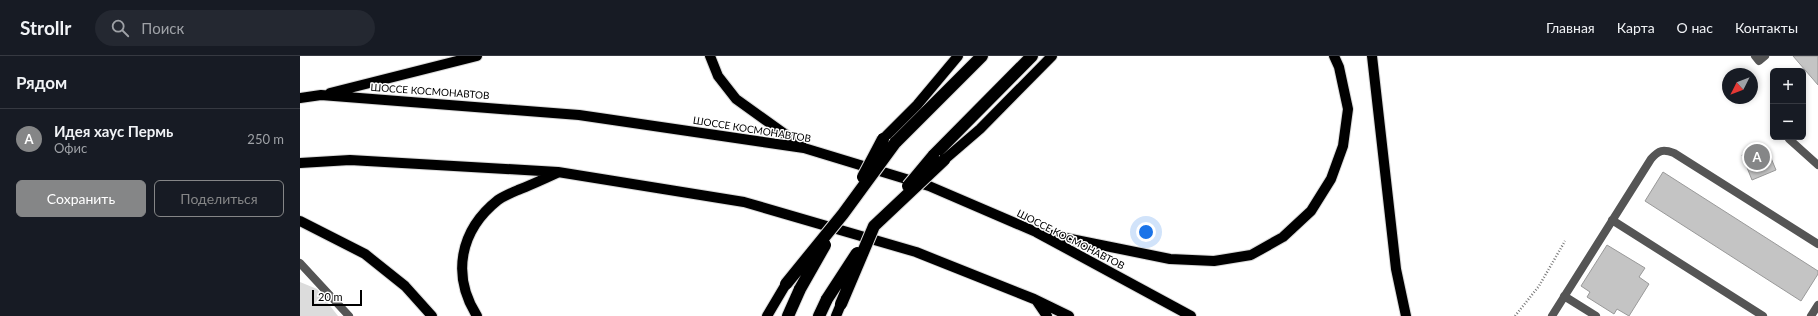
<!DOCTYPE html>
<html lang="ru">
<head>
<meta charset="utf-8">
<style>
  body { margin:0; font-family:Lato,sans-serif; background:#242831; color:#f1f3f6 }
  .controls { position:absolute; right:12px; top:12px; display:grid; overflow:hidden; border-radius:6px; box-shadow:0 2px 6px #0003 }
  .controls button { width:36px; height:36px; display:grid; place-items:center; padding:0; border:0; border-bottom:1px solid #363941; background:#171b24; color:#f1f3f6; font:20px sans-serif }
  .compass { position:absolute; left:1422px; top:12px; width:36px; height:36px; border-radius:50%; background:#171b24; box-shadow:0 2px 6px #0003; rotate:228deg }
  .scale { position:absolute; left:12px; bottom:10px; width:50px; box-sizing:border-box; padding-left:4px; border:2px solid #000; border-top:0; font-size:11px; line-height:14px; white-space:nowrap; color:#000; -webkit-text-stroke:3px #fff; paint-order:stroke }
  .you { position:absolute; left:846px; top:176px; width:14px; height:14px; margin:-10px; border:3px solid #fff; border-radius:50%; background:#1a73e8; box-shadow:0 0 0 6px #1a73e833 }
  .badge { display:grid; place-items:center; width:26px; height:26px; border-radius:50%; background:#858687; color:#fff; font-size:13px; font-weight:700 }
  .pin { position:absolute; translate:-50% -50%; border:2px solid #fff; box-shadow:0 1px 4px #0006 }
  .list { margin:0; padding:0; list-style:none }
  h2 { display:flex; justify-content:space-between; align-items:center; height:52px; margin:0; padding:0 16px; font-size:17px }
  h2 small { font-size:13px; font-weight:400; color:#9ea1a6 }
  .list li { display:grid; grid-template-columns:26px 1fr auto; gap:12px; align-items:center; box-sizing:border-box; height:60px; padding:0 16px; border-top:1px solid #363941 }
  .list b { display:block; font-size:15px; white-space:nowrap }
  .list p { margin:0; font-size:13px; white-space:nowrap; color:#9ea1a6 }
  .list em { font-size:13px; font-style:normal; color:#9ea1a6 }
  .actions { display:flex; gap:8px; padding:12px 16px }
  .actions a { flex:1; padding:9px 0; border:1px solid #858687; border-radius:6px; text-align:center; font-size:14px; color:#858687 }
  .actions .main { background:#858687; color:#fff }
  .icon { flex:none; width:22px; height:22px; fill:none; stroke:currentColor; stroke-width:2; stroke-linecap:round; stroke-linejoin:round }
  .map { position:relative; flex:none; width:1518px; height:260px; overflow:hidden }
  header { display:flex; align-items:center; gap:24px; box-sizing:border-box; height:56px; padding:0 20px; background:#171b24; border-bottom:1px solid #363941 }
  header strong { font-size:19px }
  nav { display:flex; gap:22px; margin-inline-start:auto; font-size:14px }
  .search { width:280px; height:36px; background:#242831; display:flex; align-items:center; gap:10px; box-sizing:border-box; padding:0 14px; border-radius:22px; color:#9ea1a6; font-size:15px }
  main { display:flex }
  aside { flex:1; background:#171b24 }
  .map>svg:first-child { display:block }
</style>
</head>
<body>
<header>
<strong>Strollr</strong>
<div class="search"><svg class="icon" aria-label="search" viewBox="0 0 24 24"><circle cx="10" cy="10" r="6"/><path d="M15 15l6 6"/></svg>Поиск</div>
<nav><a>Главная</a><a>Карта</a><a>О нас</a><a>Контакты</a></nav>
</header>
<main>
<aside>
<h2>Рядом<small></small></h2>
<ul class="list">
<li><span class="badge">A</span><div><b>Идея хаус Пермь</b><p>Офис</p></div><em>250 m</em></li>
</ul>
<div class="actions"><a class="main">Сохранить</a><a>Поделиться</a></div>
</aside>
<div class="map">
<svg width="1518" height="260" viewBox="0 0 1518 260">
  <rect width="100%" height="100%" fill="#fff"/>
  <!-- green -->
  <path fill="#dcdcdc" d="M0,226L17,233L38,260H0Z"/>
  <!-- building -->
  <path fill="#c4c4c4" stroke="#999" d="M1493,0H1518V29Z
    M1466,90L1476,114L1452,124L1442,99Z
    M1363,116L1518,215V218L1501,245L1345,145Z
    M1307,189L1345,212L1339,221L1349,228L1329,260L1317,253L1314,258L1287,241L1290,236L1281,230Z"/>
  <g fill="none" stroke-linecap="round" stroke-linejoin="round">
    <defs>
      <path id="primary" d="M410,0L418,20L436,43L503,91
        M1072,0L1096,213L1106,260
        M30,37L177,0
        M0,42L21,39L279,59L504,92L629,130L736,176L891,260
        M583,83L617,49L658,0
        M644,104L680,73L752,0
        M0,107L50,104L258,116L444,146L616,196L734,243L769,260
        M0,165L65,198L105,230L132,260
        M746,178L870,203L914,205L951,199L983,181L1011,155L1031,123L1043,90L1048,53L1039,11L1034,0
        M736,244L747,260
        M177,260C151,219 160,174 198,144C204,140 211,137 218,134C231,129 244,123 257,117
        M467,260L486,228
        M536,260L541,248"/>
      <path id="highway" d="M595,87L682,0
        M633,100L732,0
        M488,260L500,233
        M519,260L527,243"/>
    </defs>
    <!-- primary casing -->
    <use href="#primary" stroke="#dbdbdb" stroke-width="12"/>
    <!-- highway casing -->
    <use href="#highway" stroke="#dbdbdb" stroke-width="14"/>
    <!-- path -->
    <path stroke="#777" stroke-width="2.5" stroke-dasharray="1 2" stroke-linecap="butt" d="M1215,260L1239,230L1265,185"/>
    <!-- lane -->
    <path stroke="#555" stroke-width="8" d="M1455,0L1459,5L1465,0
      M1489,83L1518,109
      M1312,164L1463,260
      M1264,240L1296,260
      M1252,260L1351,103C1359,94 1363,93 1374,97L1518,188
      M1511,260L1518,249"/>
    <!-- street -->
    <path stroke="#555" stroke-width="8" d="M0,207L49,260"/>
    <!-- primary -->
    <use href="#primary" stroke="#000" stroke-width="10"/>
    <!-- highway -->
    <use href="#highway" stroke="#000" stroke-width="12"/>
    <defs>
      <path id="highway-bridge" d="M563,121L583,83
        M608,130L633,100
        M486,228L543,158L595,87
        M500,233L525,189
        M527,243L557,197
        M541,248L574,170L644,104"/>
    </defs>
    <!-- highway-bridge casing -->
    <use href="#highway-bridge" stroke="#dbdbdb" stroke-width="14" stroke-linecap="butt"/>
    <!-- highway-bridge -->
    <use href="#highway-bridge" stroke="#000" stroke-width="12"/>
  </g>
  <g text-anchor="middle" stroke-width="3" stroke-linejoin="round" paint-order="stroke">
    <!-- street labels -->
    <g font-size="10" fill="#000" stroke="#fff">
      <text transform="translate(130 35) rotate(4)" y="4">ШОССЕ КОСМОНАВТОВ</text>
      <text transform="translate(452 73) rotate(9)" y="4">ШОССЕ КОСМОНАВТОВ</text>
      <text transform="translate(771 183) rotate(27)" y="4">ШОССЕ КОСМОНАВТОВ</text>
    </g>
  </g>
</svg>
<div class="controls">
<button>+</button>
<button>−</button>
</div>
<svg class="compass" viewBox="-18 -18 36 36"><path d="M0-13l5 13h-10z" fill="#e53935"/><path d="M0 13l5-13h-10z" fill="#9ea1a6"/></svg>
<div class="scale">20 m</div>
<div class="you"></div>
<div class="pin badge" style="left:1457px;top:101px">A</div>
</div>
</main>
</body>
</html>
